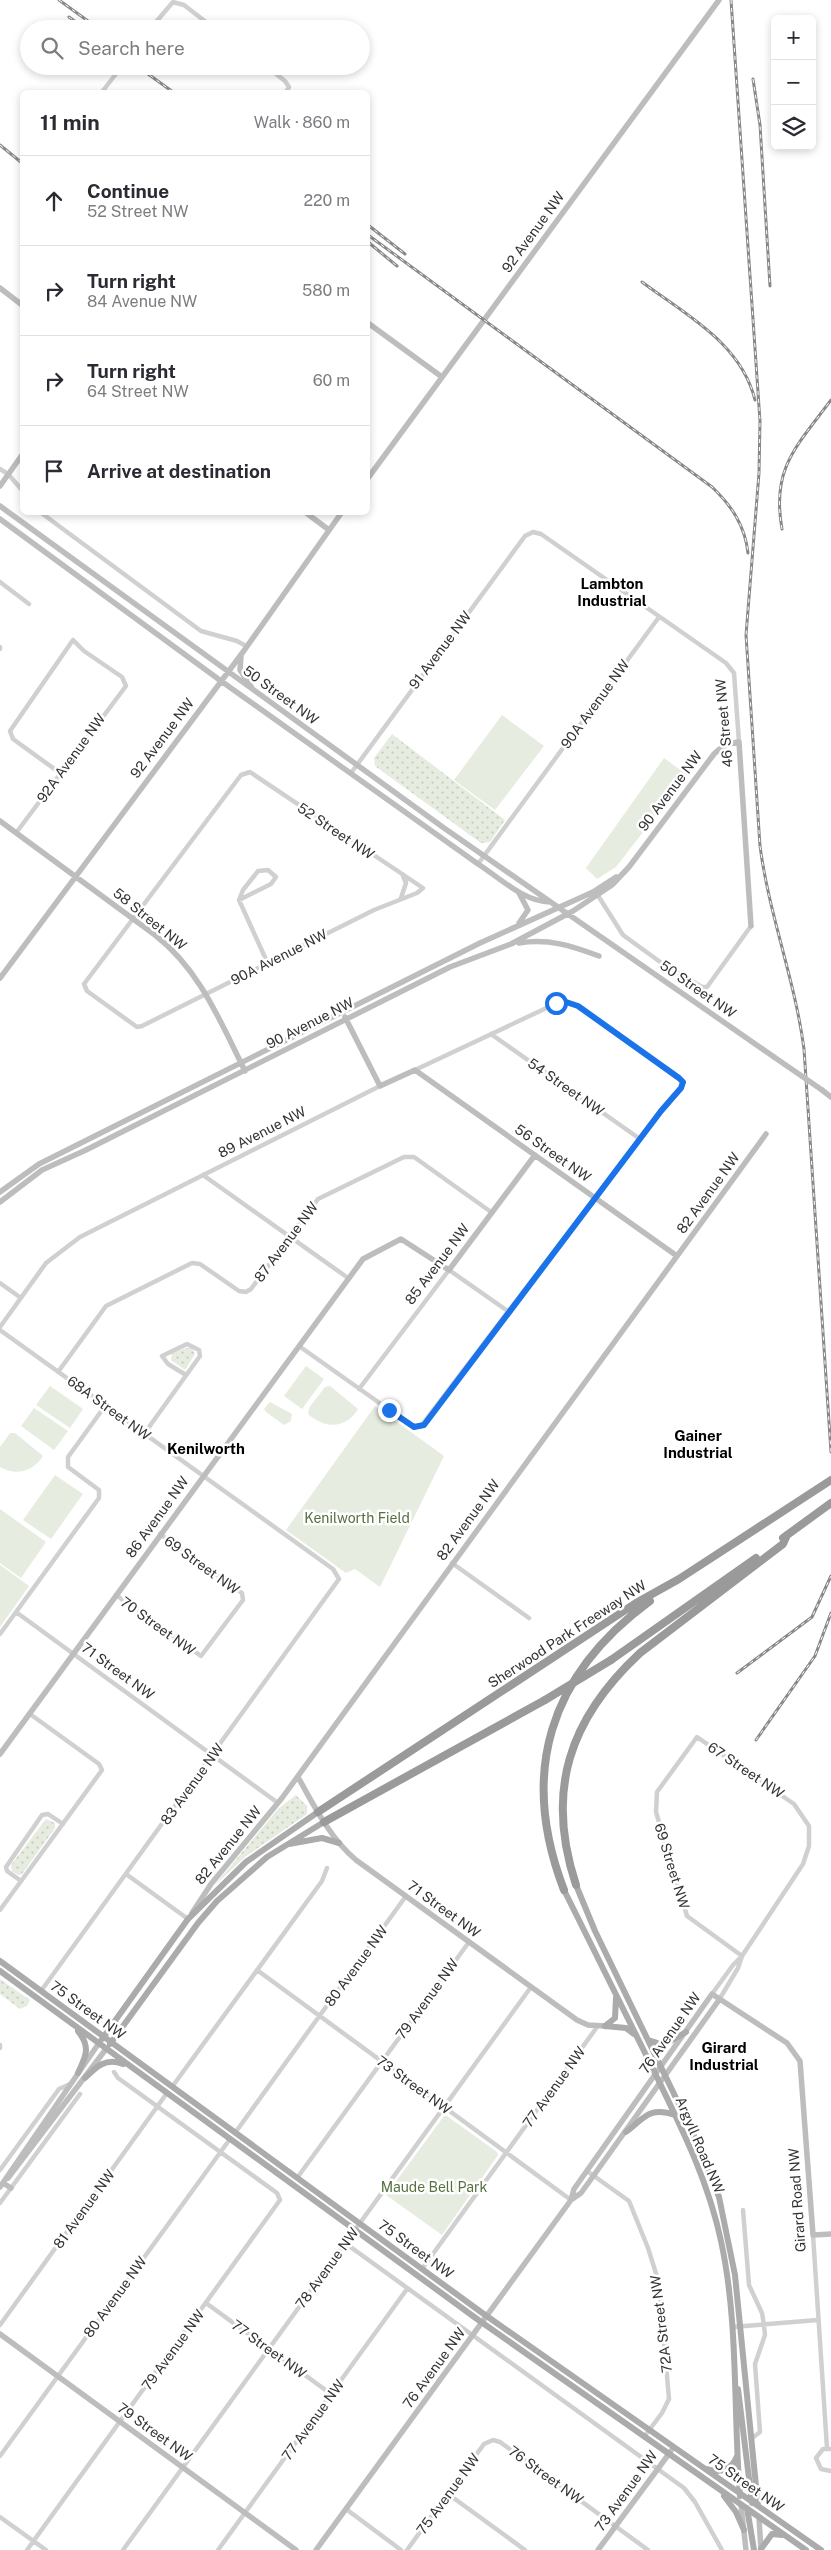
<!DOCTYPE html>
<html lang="en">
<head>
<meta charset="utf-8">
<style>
  body { margin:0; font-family:"Public Sans",sans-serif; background:#f2f2f3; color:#2b2b33 }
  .controls { position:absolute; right:15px; top:15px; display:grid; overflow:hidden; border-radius:8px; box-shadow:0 2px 8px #0003 }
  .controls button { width:45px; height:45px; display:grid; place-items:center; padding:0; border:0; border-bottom:1px solid #e1e1e2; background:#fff; color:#2b2b33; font:25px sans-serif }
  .stop { position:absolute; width:15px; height:15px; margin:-11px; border:4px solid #1a73e8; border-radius:50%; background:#fff }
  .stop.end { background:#1a73e8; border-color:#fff; box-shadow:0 1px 5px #0008 }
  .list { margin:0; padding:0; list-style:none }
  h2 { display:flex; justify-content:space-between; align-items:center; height:65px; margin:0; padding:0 20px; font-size:21px }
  h2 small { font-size:16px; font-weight:400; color:#7c7c81 }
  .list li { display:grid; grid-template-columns:32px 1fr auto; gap:15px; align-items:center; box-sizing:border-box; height:90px; padding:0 20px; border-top:1px solid #e1e1e2 }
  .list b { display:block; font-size:19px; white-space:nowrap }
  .list p { margin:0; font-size:16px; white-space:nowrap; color:#7c7c81 }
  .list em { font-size:16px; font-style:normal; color:#7c7c81 }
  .icon { flex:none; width:28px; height:28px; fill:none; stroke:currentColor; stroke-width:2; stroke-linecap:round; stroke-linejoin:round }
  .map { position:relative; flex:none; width:831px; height:2550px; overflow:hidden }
  .search { position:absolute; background:#fff; box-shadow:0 2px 8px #0003; left:20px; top:20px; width:350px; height:55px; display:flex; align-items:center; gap:12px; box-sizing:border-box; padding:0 18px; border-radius:28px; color:#7c7c81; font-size:19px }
  .panel { position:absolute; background:#fff; box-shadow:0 2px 8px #0003; left:20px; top:90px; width:350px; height:425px; border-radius:8px }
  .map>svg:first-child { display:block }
</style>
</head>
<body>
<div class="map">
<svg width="831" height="2550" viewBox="0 0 831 2550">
  <defs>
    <pattern id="grass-dots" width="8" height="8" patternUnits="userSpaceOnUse" patternTransform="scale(1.25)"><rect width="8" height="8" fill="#e6ecdf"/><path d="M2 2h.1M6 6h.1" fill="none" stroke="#c6cbc0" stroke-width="1.8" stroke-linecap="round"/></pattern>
  </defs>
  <rect width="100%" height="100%" fill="#fff"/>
  <!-- grass -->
  <path fill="url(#grass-dots)" d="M392,734L505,820L490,842L481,843L375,766L374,758Z
    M186,1348H192L195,1354L185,1370L171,1360L172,1353Z
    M296,1795L307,1806V1814L245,1857L214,1886L278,1809Z
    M46,1819L55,1823V1828L22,1874L18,1875L12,1871L11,1865Z
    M0,1979L30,2000L27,2006L20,2009L0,1994Z"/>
  <!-- green -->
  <path fill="#e6ecdf" d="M502,715L544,746L495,810L454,780Z
    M664,758L687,775L616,867L597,879L586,868Z
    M306,1366L324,1379L302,1409L284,1396Z
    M50,1386L83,1409L70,1428L36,1405Z
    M330,1386L358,1409C346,1429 325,1429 308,1414L309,1408L325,1387Z
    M270,1402L292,1414L291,1421L284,1425L266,1412L264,1409Z
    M375,1406L444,1456L380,1587L355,1569L346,1573L286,1530Z
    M34,1408L68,1431L54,1450L21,1426Z
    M10,1433H15L43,1456C33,1472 16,1476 0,1467V1447Z
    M55,1475L83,1494L51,1539L23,1520Z
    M0,1509L46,1542L21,1578L0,1563Z
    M0,1565L29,1586L0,1627Z
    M444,2116H447L497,2152L498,2155L442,2235L386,2195Z"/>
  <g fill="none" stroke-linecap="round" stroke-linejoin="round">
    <!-- street -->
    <path stroke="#d0d0d0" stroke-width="4.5" d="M150,29L173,2L184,5L215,29
      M266,66L285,81L289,87L286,92
      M102,92L122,66
      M0,469L8,474L22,490
      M40,512L201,631L237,641L246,646
      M0,582L29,604
      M0,647V649
      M250,772L423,888L417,893L374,910L142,1026L137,1027L87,991L84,984L241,775Z
      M351,773L525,536L533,532L541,534L726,663L734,673L739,742
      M16,833L126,686L122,677L84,651L73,640L10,731L13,739L60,773
      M478,864L659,617
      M597,894L623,935L663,964L702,987H707L751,926
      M401,898L406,883L403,876
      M239,900L271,884L276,877L268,870L258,871L243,890L239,900L268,964
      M491,1034L640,1139
      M203,1175L348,1278
      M0,1283L21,1298
      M0,1327L46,1263L80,1237L380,1086
      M0,1330L333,1569L339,1579L41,1991
      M299,1346L412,1426H421L661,1111L681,1088L683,1082L578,1006L566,1002L557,1003L415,1070
      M58,1372L106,1306L192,1263L200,1264L239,1291L246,1292L251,1289L318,1199L404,1157H414L491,1212
      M359,1389L449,1270L509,1312
      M144,1434L200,1356L199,1350L187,1344L162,1356L168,1364L186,1375
      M452,1563L529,1618
      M116,1595L201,1656L243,1600L242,1593L160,1534
      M16,1612L278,1803
      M0,1634L99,1498V1490L68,1467V1457L105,1406
      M126,1874L188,1919
      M21,1881L7,1871L6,1867L42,1815L48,1814L63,1824
      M0,1910L102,1770L99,1764L30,1714
      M257,1970L571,2200
      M712,1994L733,1965L741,1957
      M719,2000L738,1968L742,1956L803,1864L809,1846V1826L794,1804L697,1737L657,1792L656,1812L687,1916L742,1956
      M0,2045V2048
      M172,2087L322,1881L327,1868
      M235,2133L406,1896
      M0,2170L59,2089L70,2084
      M587,2171L629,2201L648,2248L659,2283L669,2399L662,2413L644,2437
      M297,2178L469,1942
      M0,2203L80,2094
      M743,2210L749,2285L762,2313L764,2325L765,2335L755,2364L760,2432L751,2439
      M813,2235L827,2448
      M345,2243L684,2488L695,2502L722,2550
      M422,2269L597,2027
      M206,2303L331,2394
      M0,2325L167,2093
      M732,2327L818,2320
      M831,2449H823L816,2458L821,2469L831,2471
      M0,2456L230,2139
      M448,2494L525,2550
      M346,2509L401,2550
      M0,2517L46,2550
      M27,2550L280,2200L277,2193L118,2078L114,2072
      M123,2550L531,1987
      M218,2550L407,2289
      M407,2550L484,2444L493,2440L500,2442L648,2550"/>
    <!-- secondary -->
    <path stroke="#bdbdbd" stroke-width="5.5" d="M0,288L22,305
      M368,323L442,377
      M368,478L719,0
      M0,486L22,455
      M0,506L444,828L774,1057
      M305,512L329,530
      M0,519L221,681L478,864C500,878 524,902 550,902
      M241,656L240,670L252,688
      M0,821L155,935C200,970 220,1021 245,1071
      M519,893L528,910L519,923
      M519,943C548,938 572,946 599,956
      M0,978L243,652L342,512
      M345,1017L380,1086L415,1070L677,1256
      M822,1090L831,1097
      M0,1192L39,1164L480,943L593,892L616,877
      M0,1202L42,1170L86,1150L450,967L511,944L573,911L612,885L629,867L714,754C722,746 728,743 739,742L751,926
      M0,1754L363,1259L401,1239L449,1270L535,1155
      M298,1777C314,1806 330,1838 356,1860L577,2020L588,2025L605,2026
      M192,1913L211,1884L282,1798L766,1134
      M8,2178L106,2049
      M3,2183L11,2188
      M0,2187L99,2043
      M571,2200L574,2189L712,1994L787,2043L800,2061L813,2235L831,2234
      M0,2334L296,2550
      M741,2505L746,2550
      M759,2518L761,2550
      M316,2550L571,2200L581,2193L594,2175L719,2000
      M598,2550L671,2451"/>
    <!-- primary -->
    <path stroke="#ababab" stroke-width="6" d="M289,1844L322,1838L339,1843
      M576,1885L595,1931L693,2133L719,2197L735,2275L758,2506
      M564,1890C594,1950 623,2009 653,2069C680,2125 708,2179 721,2241C739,2324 733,2412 740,2496
      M0,1961L481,2312L821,2550
      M0,1971L477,2319L806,2550
      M605,2026L615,2018L616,1998
      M605,2026L626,2028L634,2034
      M78,2031C91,2047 86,2056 78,2073
      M102,2039L188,1919L246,1862L318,1812
      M648,2040L664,2045L686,2032
      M110,2044L198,1923L217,1901L267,1857L324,1822
      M85,2078C96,2067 106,2057 123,2064
      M626,2132C644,2118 650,2106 675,2115
      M738,2389L752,2503
      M707,2469C721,2474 732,2469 737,2456
      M724,2496L736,2512L744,2530
      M747,2508L754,2550
      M761,2549L772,2534L782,2535"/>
    <!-- highway -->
    <path stroke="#9a9a9a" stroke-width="8" d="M783,1538L831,1503
      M611,1660L756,1558
      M318,1812L636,1603L679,1579L831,1480
      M324,1822L545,1700
      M576,1885C545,1791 569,1719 640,1653L783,1544L787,1535
      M564,1890C519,1773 549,1675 650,1601"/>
    <defs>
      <path id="rail" d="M59,0L99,29
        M731,0L760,421L759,473L746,635L760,846C769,915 795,980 804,1049L831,1452
        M69,17L85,29
        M137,66L173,92
        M753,79L760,125L770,286
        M0,145L22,163
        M368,225L405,254
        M368,235L712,487C732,506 745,526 748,553
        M368,242L397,266
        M642,282C686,315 741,343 755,400
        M782,529C771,468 797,446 831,400
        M737,1673L812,1617L831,1576
        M756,1740L815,1656L831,1613"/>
    </defs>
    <!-- rail casing -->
    <use href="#rail" stroke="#888" stroke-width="3"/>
    <!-- rail -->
    <use href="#rail" stroke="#fff" stroke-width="1" stroke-dasharray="4" stroke-linecap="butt"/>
    <!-- secondary-bridge -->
    <path stroke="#bdbdbd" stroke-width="5.5" d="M774,1057L822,1090"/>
    <!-- highway-bridge -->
    <path stroke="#9a9a9a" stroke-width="8" d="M545,1700L611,1660"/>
  </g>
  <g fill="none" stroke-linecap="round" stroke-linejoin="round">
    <!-- route -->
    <path stroke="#1a73e8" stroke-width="6" d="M389,1410L414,1427L424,1425L661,1111L681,1088L683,1082L679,1078L578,1006L566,1002L556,1003"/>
  </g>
  <g text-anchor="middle" stroke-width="5" stroke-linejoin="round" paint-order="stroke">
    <!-- street labels -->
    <g font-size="14" fill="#333" stroke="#fff">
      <text transform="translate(533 232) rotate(-54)" y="5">92 Avenue NW</text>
      <text transform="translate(440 650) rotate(-53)" y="5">91 Avenue NW</text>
      <text transform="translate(281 695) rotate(36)" y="5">50 Street NW</text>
      <text transform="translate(595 704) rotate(-54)" y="5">90A Avenue NW</text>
      <text transform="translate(724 723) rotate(-95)" y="5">46 Street NW</text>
      <text transform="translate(162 738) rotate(-53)" y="5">92 Avenue NW</text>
      <text transform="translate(71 758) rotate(-54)" y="5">92A Avenue NW</text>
      <text transform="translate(670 791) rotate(-53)" y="5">90 Avenue NW</text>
      <text transform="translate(336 831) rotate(34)" y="5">52 Street NW</text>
      <text transform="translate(150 919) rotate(39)" y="5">58 Street NW</text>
      <text transform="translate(279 957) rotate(-27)" y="5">90A Avenue NW</text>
      <text transform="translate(698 989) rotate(35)" y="5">50 Street NW</text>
      <text transform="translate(310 1023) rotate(-27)" y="5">90 Avenue NW</text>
      <text transform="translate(566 1087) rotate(35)" y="5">54 Street NW</text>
      <text transform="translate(262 1132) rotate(-27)" y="5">89 Avenue NW</text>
      <text transform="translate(553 1153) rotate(35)" y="5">56 Street NW</text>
      <text transform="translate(708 1193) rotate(-54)" y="5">82 Avenue NW</text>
      <text transform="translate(286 1242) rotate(-53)" y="5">87 Avenue NW</text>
      <text transform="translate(437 1264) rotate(-53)" y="5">85 Avenue NW</text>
      <text transform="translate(109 1408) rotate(36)" y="5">68A Street NW</text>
      <text transform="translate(157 1517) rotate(-54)" y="5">86 Avenue NW</text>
      <text transform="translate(468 1520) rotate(-54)" y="5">82 Avenue NW</text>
      <text transform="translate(202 1565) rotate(36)" y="5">69 Street NW</text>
      <text transform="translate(158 1626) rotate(36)" y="5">70 Street NW</text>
      <text transform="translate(567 1634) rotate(-33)" y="5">Sherwood Park Freeway NW</text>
      <text transform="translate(118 1671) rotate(36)" y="5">71 Street NW</text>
      <text transform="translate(746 1770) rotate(34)" y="5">67 Street NW</text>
      <text transform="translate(192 1784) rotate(-54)" y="5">83 Avenue NW</text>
      <text transform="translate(228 1845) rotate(-51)" y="5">82 Avenue NW</text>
      <text transform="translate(672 1866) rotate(73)" y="5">69 Street NW</text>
      <text transform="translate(444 1909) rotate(36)" y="5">71 Street NW</text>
      <text transform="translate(356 1966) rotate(-54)" y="5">80 Avenue NW</text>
      <text transform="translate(427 1999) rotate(-54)" y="5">79 Avenue NW</text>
      <text transform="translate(88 2010) rotate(36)" y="5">75 Street NW</text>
      <text transform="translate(670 2033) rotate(-55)" y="5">76 Avenue NW</text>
      <text transform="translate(414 2085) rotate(36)" y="5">73 Street NW</text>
      <text transform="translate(554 2087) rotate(-54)" y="5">77 Avenue NW</text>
      <text transform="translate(700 2145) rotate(67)" y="5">Argyll Road NW</text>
      <text transform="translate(797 2200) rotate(-94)" y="5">Girard Road NW</text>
      <text transform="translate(84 2209) rotate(-54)" y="5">81 Avenue NW</text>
      <text transform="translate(416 2249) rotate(36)" y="5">75 Street NW</text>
      <text transform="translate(327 2268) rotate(-54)" y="5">78 Avenue NW</text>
      <text transform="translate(115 2297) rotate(-54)" y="5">80 Avenue NW</text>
      <text transform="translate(661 2324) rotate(-97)" y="5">72A Street NW</text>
      <text transform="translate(269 2349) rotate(36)" y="5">77 Street NW</text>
      <text transform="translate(173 2350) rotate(-54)" y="5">79 Avenue NW</text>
      <text transform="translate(434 2368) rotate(-54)" y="5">76 Avenue NW</text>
      <text transform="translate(313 2420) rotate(-54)" y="5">77 Avenue NW</text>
      <text transform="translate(155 2432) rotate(36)" y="5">79 Street NW</text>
      <text transform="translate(546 2475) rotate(36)" y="5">76 Street NW</text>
      <text transform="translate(746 2483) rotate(35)" y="5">75 Street NW</text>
      <text transform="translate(626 2491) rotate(-54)" y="5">73 Avenue NW</text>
      <text transform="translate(448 2494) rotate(-54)" y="5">75 Avenue NW</text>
    </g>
    <!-- park labels -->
    <g font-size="14" fill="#56703f" stroke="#fff">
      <text x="357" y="1523">Kenilworth Field</text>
      <text x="434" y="2192">Maude Bell Park</text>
    </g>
    <!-- neighbourhood labels -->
    <g font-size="15" font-weight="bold" fill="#000" stroke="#fff">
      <text x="612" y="589">Lambton<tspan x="612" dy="17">Industrial</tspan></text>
      <text x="698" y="1441">Gainer<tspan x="698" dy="17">Industrial</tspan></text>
      <text x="206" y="1454">Kenilworth</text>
      <text x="724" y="2053">Girard<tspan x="724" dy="17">Industrial</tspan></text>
    </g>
  </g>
</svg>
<div class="controls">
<button>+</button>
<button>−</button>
<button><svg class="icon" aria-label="layers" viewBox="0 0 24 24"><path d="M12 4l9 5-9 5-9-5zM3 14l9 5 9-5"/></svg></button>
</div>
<div class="stop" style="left:556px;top:1003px"></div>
<div class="stop end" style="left:389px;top:1410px"></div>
<div class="search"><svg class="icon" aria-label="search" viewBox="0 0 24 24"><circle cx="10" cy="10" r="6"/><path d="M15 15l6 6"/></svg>Search here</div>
<section class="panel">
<h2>11 min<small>Walk · 860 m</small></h2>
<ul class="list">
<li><svg class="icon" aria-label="ahead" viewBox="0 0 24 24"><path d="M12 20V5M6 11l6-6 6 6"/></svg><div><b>Continue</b><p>52 Street NW</p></div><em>220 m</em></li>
<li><svg class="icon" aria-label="right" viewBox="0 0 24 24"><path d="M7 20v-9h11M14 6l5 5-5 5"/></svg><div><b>Turn right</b><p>84 Avenue NW</p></div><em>580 m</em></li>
<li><svg class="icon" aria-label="right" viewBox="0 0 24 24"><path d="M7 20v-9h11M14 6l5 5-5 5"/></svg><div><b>Turn right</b><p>64 Street NW</p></div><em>60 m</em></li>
<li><svg class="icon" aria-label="arrive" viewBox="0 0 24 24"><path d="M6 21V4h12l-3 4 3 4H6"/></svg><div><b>Arrive at destination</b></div></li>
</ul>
</section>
</div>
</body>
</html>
